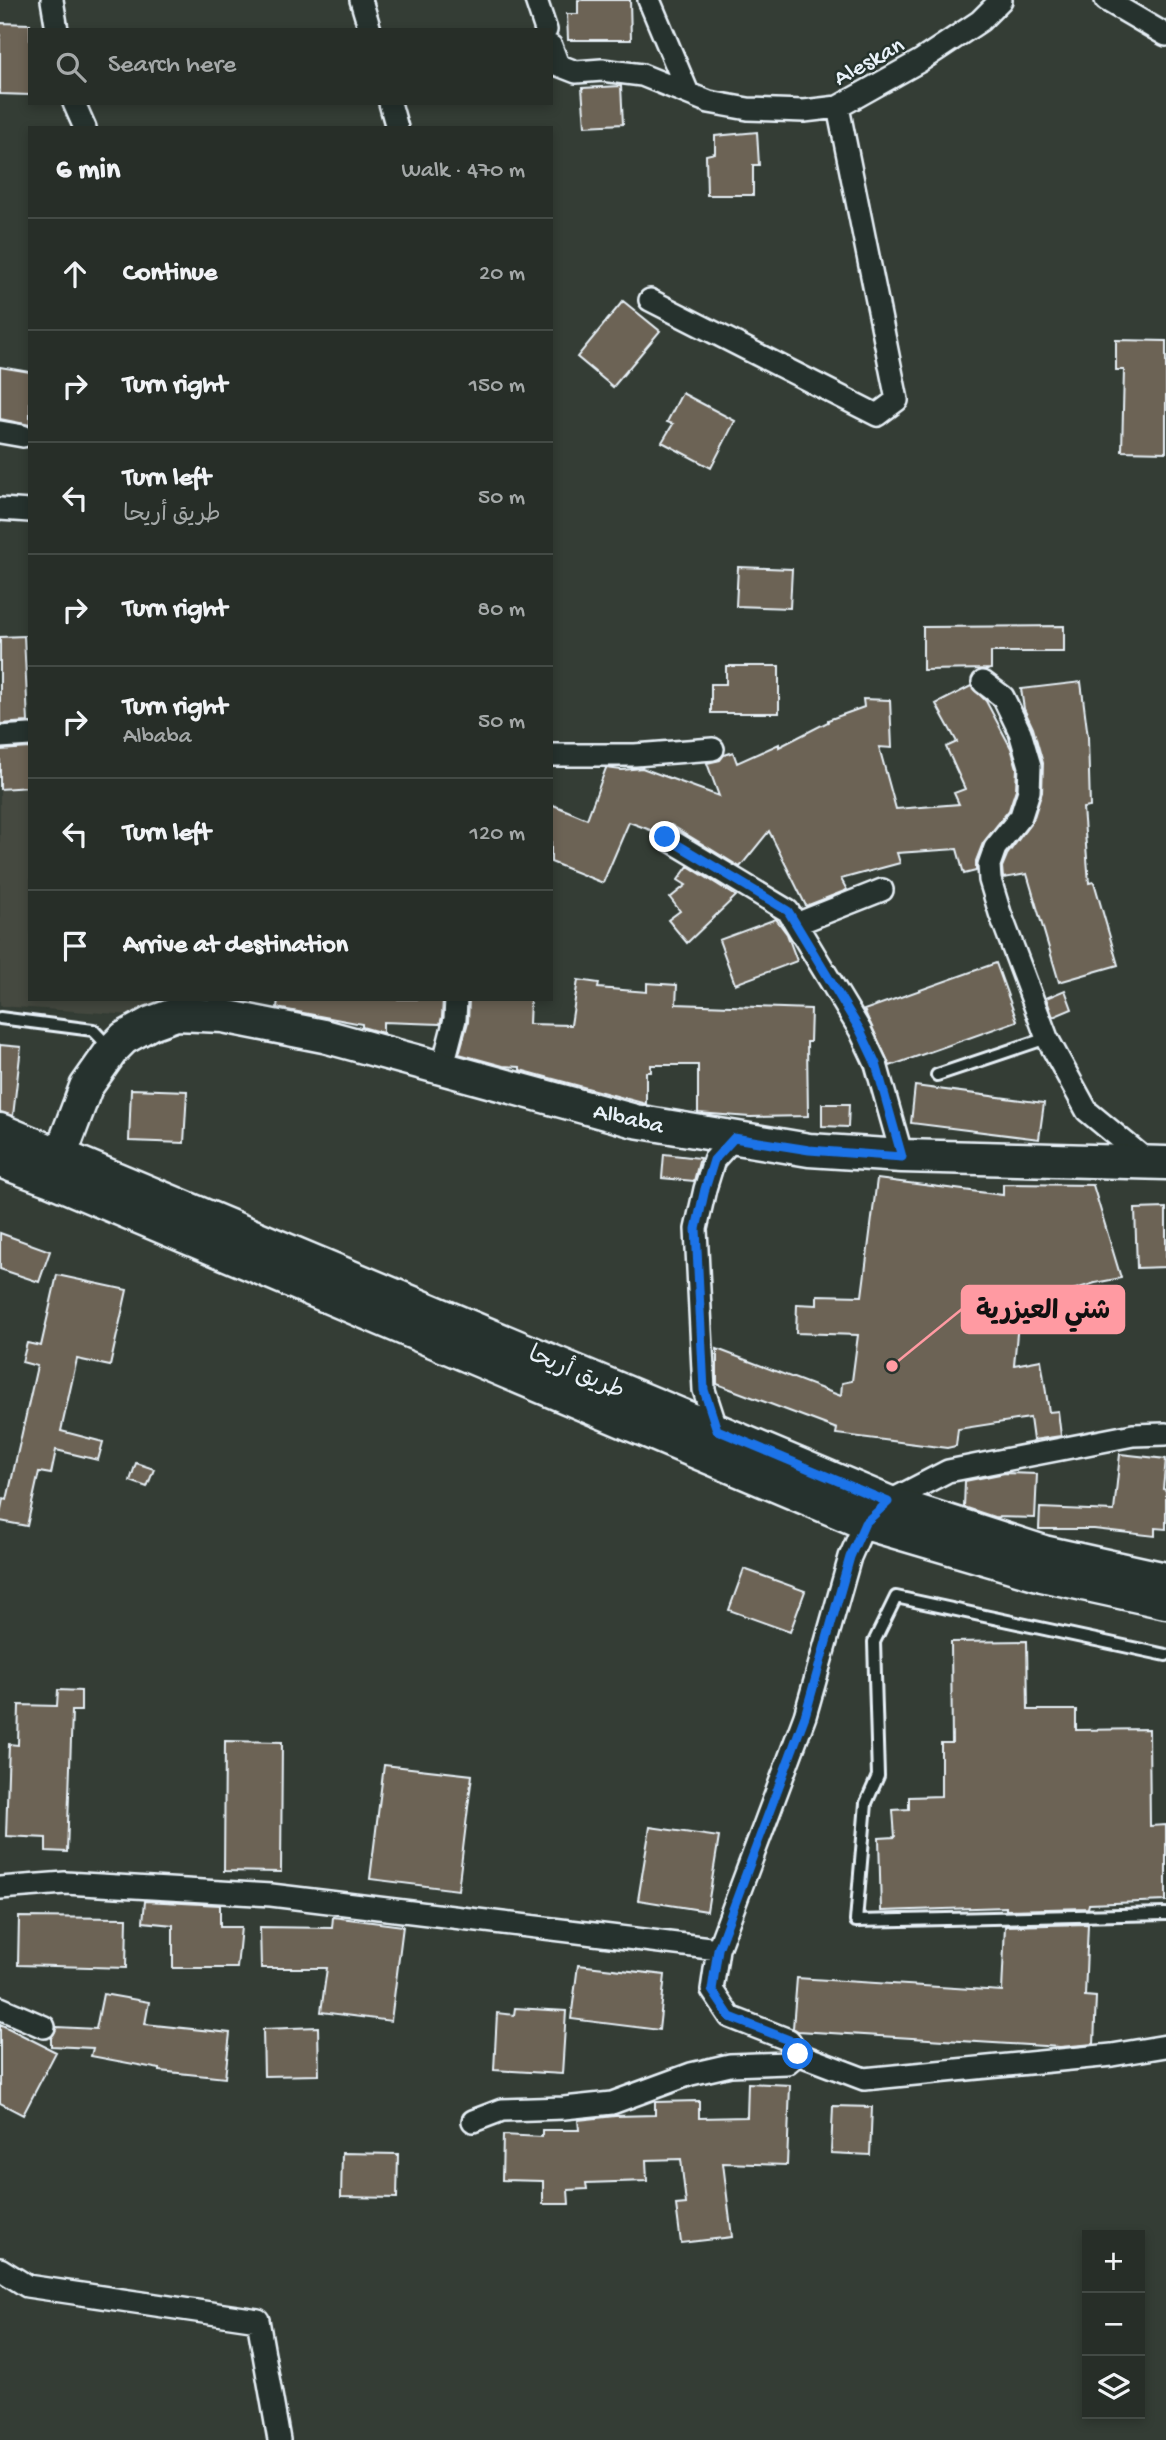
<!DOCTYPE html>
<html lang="en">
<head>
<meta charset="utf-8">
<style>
  body { margin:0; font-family:"Gochi Hand","Playpen Sans Arabic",sans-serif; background:#2f3630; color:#f1f3f6 }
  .controls { position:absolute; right:21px; bottom:21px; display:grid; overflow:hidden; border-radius:0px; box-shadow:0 4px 10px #0003 }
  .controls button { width:63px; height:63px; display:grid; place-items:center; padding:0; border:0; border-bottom:2px solid #434a45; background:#272e28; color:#f1f3f6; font:35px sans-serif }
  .stop { position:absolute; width:21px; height:21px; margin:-16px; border:5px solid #1a73e8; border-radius:50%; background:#fff }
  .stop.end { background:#1a73e8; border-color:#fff; box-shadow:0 2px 7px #0008 }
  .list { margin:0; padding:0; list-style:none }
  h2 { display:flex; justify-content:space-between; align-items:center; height:91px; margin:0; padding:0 28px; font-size:30px }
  h2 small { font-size:23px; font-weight:400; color:#a4a8a8 }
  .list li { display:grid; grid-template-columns:46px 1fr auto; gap:21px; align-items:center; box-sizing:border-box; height:112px; padding:0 28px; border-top:2px solid #434a45 }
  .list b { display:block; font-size:26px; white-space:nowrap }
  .list p { margin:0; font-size:23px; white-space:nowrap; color:#a4a8a8 }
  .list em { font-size:23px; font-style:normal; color:#a4a8a8 }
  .icon { flex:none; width:38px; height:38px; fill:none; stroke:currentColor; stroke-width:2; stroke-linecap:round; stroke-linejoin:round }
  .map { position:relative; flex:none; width:1166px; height:2440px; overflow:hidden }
  .search { position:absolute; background:#272e28; box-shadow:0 4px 10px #0003; left:28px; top:28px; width:525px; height:77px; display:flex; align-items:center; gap:18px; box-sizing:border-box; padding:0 24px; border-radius:0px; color:#a4a8a8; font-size:26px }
  .panel { position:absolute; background:#272e28; box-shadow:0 4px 10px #0003; left:28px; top:126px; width:525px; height:875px; border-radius:0px }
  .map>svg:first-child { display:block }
</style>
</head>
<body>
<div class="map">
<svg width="1166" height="2440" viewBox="0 0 1166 2440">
  <rect width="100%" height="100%" fill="#343d35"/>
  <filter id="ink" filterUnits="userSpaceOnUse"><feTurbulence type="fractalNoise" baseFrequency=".0143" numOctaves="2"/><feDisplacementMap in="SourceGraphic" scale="14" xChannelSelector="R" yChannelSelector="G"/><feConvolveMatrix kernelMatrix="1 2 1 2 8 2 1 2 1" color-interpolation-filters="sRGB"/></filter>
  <g filter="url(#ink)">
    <!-- built -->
    <path fill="#45493f" d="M30,745V999H171L147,1016L0,1006V747Z"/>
    <!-- building -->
    <path fill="#6c6455" stroke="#e8f1f8" stroke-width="2" d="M578,0H630L631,40H568L567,14H578Z
      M0,23L30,24V95L0,94Z
      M621,86L623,124L585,126L582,88Z
      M757,132L759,165H753V195H707L706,155L715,153V136Z
      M623,301L660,331L613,387L577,357Z
      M1116,340L1166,341V452L1122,451L1124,370H1116Z
      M0,367L30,372V425L0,419Z
      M682,393L735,421L711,468L662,442L673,424L667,422Z
      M738,567L792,569L790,608L736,606Z
      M1064,626V652H991V669L923,670V627Z
      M24,636L28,722L0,724V637Z
      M726,666H779V713H711V684H726Z
      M1081,682L1088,737L1090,807L1083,808L1089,883L1094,882L1118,965L1059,982L1027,874L1003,878L1002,867L1007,855L1033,820L1042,792L1043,763L1033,728L1024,709L1021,689Z
      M971,686L986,701L1011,748L1017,768L1016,789L1009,810L983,843L976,861V871L964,874L957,849L897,853L900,863L841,879L847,890L806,906L769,831L740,867L671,825H659L653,831L629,822L603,883L551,862V804L587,819L606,768L622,770L642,768L719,796L707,763L720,760L724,755L733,752L737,763L779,744V747L828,722V720L864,707L863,699L890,700L892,748L879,747L896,809L959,804L954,793L965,789L946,747L957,742L936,704Z
      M30,748V787L0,789V750Z
      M688,866L736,896L687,943L668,920L680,911L670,898L686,885L678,880Z
      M776,919L787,934L797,961L735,984L719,940Z
      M996,963L1017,1021L890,1066L864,1010Z
      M578,980L599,983L598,988L647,992V983L677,985L676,1004L811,1009L810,1042H807L808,1116L750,1117L698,1113V1065H651V1072H646V1104L520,1070V1067L503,1066L459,1054L468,1022L469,999H530L529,1024L571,1025Z
      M1065,990L1072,1009L1053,1017L1046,998Z
      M278,999H443L442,1017L440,1024L383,1022V1033L362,1027V1024L277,1008Z
      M0,1045L21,1047L13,1116L0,1112Z
      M915,1086L1044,1103L1039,1139L911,1123Z
      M131,1089L187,1091L184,1143L129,1141Z
      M822,1104H849L848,1127L822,1126Z
      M664,1154L700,1158L694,1181L662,1178Z
      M877,1179L1003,1195V1184L1093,1185L1121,1278L1095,1283L1015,1308L1018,1323L1014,1365L1041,1360L1049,1412L1058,1411L1061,1436L1033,1440L1030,1418L958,1429L956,1446L947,1448L836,1434L837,1429L717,1384V1349L841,1396L842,1383L852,1381L858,1335L796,1333L797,1304L817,1305V1295L862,1296Z
      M1166,1208V1267L1137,1268L1135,1209Z
      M0,1233L50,1251L39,1282L0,1269Z
      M57,1275L127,1290L110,1366L77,1359L61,1431L103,1442L98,1460L56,1450L51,1474L39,1472L27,1526L0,1521V1514L3,1499L7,1500L37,1366L22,1362L27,1343L41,1346Z
      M1120,1454L1166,1459L1163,1489L1166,1490V1529L1155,1528V1536L1094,1529H1039L1040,1508L1114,1511Z
      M136,1463L154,1469L147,1487L130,1481Z
      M1005,1473L1037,1474L1035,1518L994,1517L964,1507L965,1481Z
      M744,1569L805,1591L790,1632L729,1610Z
      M1027,1641L1028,1710H1076V1730L1149,1729L1150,1826L1166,1825V1901L1089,1904L1088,1908L1006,1910V1907L881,1911L879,1838L895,1837L893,1810L909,1809V1797L941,1796V1743H952L951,1642Z
      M58,1690L81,1691V1711H72L67,1852L46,1851V1838L6,1836L9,1744L18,1745L19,1705L57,1706Z
      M225,1741L282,1742L281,1872L224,1871Z
      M384,1765L472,1775L458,1890L370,1879Z
      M650,1827L719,1837L707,1911L638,1900Z
      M145,1901L220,1905V1927H241L237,1968H173V1925L143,1922Z
      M19,1917L127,1918L126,1968L18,1965Z
      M333,1917L403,1926L391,2021L321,2012L327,1968H261L260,1927L332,1928Z
      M1088,1924L1085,1996L1096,1997L1094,2044L1060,2047L798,2031L793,2028L797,1978L1002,1991L1005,1926Z
      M578,1965L665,1975L659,2030L571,2019Z
      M103,1994L149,2002L145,2024L230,2033L225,2078L160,2071V2069L91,2056L93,2048L51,2046V2038L57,2027L96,2029Z
      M515,2008L566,2011L562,2074L494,2070L497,2013L514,2015Z
      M0,2024L56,2052L23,2115L0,2103Z
      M318,2027L319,2075L264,2076L263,2029Z
      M748,2083L790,2085L787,2165L723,2163L732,2237L681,2243L676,2205L686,2204L681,2159L646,2160L647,2181L586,2183L587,2189L568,2190L569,2204H543V2181L502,2180L503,2135L542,2137V2130H579L578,2120L615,2116L655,2115V2102L699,2101V2118L747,2117Z
      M833,2106L872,2107L870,2155L831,2153Z
      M342,2153L398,2154L397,2198L341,2197Z"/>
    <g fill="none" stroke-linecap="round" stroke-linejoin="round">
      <defs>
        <path id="lane" d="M0,1018L93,1030L110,1048
          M937,1075L1047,1038
          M1166,1655L896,1597L874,1642L878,1776L866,1803L856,1921L1166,1914"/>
        <path id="street" d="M52,0L57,30
          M361,0L370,30
          M536,0L546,30
          M649,0L688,93
          M1106,0L1166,35
          M551,46L558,65L576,72L602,70L642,75L709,102L748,109L804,111L838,107L920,61L980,21L1001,0
          M74,103L85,128
          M390,103L397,128
          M650,300L877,415L897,400L838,107
          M0,432L23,436
          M0,509L30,511
          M983,682L1003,697L1020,732L1030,766L1029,791L1021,816L995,848L989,865L990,880L1000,913L1047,1038L1087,1111L1150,1163
          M0,737L30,735
          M551,755H635L713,749
          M665,837L788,911L860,1030L876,1064L902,1156
          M796,924L882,890
          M442,1069L455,1019L456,999
          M717,1430L704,1390L696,1229L705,1189L714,1160L734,1138
          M0,1888L65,1883L271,1895L718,1949
          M0,2008L44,2027
          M798,2054L864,2079L1112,2055L1166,2046
          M473,2121L502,2110L564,2108L612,2103L691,2074L730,2065L787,2063L798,2054L789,2040L730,2017L712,1990L718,1949L805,1716L850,1557L865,1523L888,1502L948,1471L1133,1435L1166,1434
          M0,2269L27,2286L258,2320L279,2440"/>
        <path id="secondary" d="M0,1130L888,1502L1044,1552L1166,1579
          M0,1161L51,1180L865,1523L1042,1575L1166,1602
          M54,1172L86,1087L112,1050L124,1038L151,1023L176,1014L223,1016L324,1036L635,1121L809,1150L902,1156L1166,1163"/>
      </defs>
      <!-- lane casing -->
      <use href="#lane" stroke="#e8f1f8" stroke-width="16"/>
      <!-- street casing -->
      <use href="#street" stroke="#e8f1f8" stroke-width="26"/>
      <!-- secondary casing -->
      <use href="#secondary" stroke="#e8f1f8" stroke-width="37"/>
      <!-- lane -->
      <use href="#lane" stroke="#26332d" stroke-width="10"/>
      <!-- street -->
      <use href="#street" stroke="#26332d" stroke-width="21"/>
      <!-- secondary -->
      <use href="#secondary" stroke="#26332d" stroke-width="32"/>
    </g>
  </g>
  <g fill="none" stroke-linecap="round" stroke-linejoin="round" filter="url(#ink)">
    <!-- route -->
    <path stroke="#1a73e8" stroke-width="9" d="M665,837L788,911L860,1030L876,1064L902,1157L809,1150L734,1138L714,1160L705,1189L696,1229L704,1390L717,1430L888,1502L865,1523L850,1557L805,1716L718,1949L712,1990L730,2017L789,2040L798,2054"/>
  </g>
  <g text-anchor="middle" stroke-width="5" stroke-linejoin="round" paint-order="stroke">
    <!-- street labels -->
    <g font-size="24" fill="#e8f1f8" stroke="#26332d">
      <text transform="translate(868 60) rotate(-29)" y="8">Aleskan</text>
      <text transform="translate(629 1117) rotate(13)" y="8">Albaba</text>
      <text transform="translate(577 1371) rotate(23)" y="8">طريق أريحا</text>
    </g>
  </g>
  <!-- callouts -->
  <path fill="none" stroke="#ff9aa2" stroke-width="2.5" d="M892 1366L962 1309"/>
  <circle fill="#ff9aa2" stroke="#26332d" stroke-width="2.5" cx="892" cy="1366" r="7"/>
  <rect fill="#ff9aa2" stroke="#ff9aa2" stroke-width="2.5" x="962" y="1286" width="162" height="47" rx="7"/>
  <g font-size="26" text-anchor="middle" font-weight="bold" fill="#111">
    <text x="1043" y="1318">شني العيزرية</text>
  </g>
</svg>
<div class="controls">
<button>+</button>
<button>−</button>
<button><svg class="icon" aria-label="layers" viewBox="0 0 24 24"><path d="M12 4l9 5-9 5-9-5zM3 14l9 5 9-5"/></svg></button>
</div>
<div class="stop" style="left:798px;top:2054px"></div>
<div class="stop end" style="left:665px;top:837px"></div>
<div class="search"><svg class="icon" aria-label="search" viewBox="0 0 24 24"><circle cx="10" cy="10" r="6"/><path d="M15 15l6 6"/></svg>Search here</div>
<section class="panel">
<h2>6 min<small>Walk · 470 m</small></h2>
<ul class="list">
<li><svg class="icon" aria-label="ahead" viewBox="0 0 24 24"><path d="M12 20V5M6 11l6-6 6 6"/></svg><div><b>Continue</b></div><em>20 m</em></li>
<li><svg class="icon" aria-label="right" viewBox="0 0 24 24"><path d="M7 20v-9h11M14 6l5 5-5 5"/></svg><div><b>Turn right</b></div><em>150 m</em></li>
<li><svg class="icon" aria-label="left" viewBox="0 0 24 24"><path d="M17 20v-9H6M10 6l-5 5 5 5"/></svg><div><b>Turn left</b><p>طريق أريحا</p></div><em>50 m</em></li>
<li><svg class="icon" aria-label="right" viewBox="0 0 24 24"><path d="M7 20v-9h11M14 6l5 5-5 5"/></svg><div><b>Turn right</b></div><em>80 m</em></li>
<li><svg class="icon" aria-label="right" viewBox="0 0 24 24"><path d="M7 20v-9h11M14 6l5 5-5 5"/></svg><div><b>Turn right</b><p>Albaba</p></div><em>50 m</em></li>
<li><svg class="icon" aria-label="left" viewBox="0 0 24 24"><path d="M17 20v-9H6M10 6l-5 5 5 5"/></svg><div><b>Turn left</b></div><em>120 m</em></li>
<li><svg class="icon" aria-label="arrive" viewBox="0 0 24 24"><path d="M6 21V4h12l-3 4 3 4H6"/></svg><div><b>Arrive at destination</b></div></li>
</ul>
</section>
</div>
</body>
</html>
